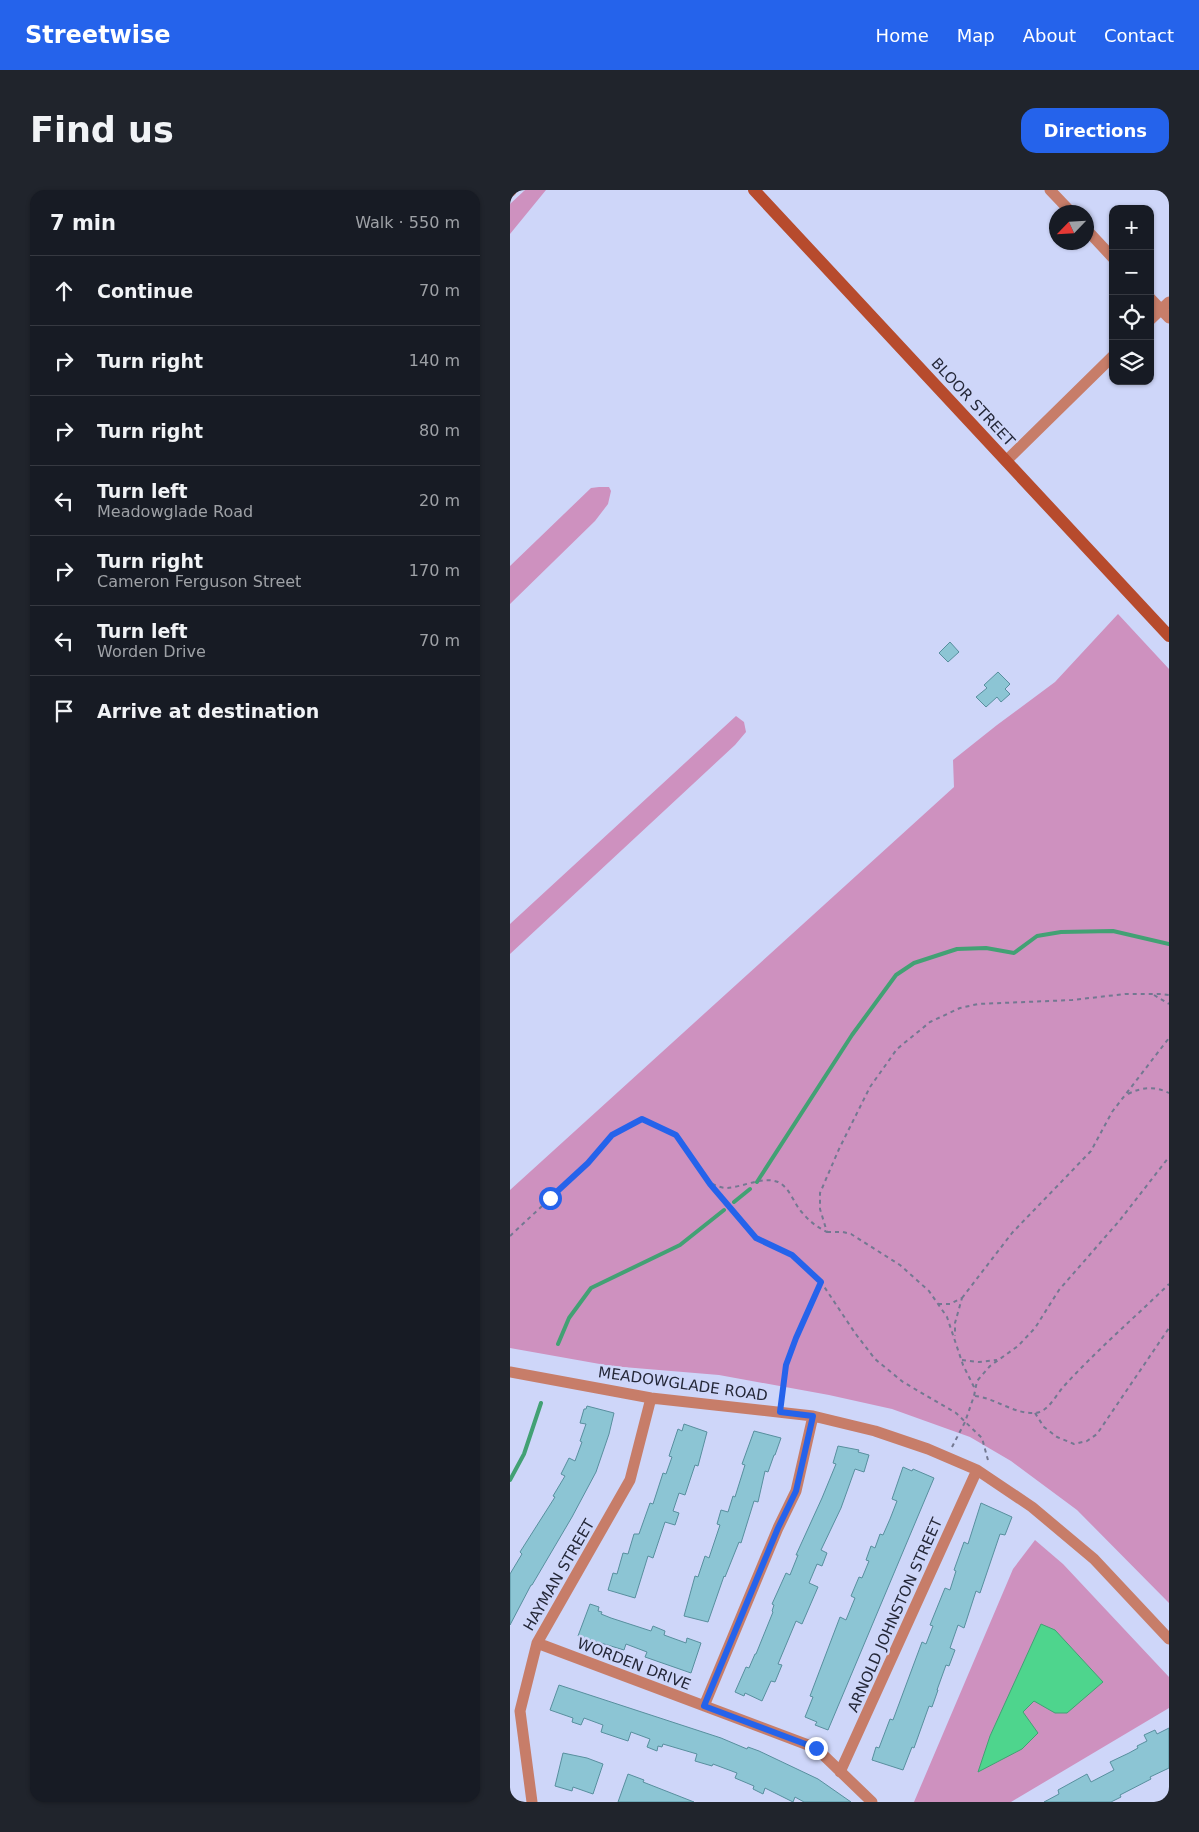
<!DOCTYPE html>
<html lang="en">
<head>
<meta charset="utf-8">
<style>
  body { margin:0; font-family:"DejaVu Sans",sans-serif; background:#20242c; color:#f1f3f6 }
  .controls { position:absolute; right:15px; top:15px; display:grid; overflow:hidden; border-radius:10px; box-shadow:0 1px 4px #0004 }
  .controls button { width:45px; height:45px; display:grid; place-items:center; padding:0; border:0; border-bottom:1px solid #363941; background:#171b24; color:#f1f3f6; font:25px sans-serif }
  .compass { position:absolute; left:539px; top:15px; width:45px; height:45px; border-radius:50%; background:#171b24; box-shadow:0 1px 4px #0004; rotate:245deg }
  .stop { position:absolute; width:15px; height:15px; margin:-11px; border:4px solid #2563eb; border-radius:50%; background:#fff }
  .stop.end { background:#2563eb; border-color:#fff; box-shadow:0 1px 5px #0008 }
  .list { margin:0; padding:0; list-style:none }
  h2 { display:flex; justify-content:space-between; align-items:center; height:65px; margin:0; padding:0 20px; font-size:21px }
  h2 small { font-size:16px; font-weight:400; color:#9ea1a6 }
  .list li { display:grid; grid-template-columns:32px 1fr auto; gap:15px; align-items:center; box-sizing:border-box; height:70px; padding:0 20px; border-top:1px solid #363941 }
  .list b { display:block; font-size:19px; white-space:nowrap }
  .list p { margin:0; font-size:16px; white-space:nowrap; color:#9ea1a6 }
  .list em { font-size:16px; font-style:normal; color:#9ea1a6 }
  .icon { flex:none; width:28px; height:28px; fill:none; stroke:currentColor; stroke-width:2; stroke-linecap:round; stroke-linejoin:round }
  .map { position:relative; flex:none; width:659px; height:1612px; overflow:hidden; border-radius:15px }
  header { display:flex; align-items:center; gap:30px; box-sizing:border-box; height:70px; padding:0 25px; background:#2563eb; color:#fff }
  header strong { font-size:24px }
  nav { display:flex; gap:28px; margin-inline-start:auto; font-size:18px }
  .intro { display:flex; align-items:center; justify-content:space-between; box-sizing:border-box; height:120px; padding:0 30px }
  h1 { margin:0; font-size:35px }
  .button { padding:12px 22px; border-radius:15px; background:#2563eb; color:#fff; font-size:18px; font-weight:700 }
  main { display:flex; gap:30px; padding:0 30px }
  aside { flex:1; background:#171b24; border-radius:15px; box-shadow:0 1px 4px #0004 }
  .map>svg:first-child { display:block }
</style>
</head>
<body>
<header>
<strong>Streetwise</strong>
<nav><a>Home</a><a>Map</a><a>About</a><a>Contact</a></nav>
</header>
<div class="intro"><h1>Find us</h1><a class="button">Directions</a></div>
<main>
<aside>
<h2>7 min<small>Walk · 550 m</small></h2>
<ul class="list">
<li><svg class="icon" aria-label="ahead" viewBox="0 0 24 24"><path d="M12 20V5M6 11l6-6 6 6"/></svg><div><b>Continue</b></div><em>70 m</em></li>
<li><svg class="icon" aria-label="right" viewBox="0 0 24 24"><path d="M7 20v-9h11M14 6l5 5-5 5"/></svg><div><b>Turn right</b></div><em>140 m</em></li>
<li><svg class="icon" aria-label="right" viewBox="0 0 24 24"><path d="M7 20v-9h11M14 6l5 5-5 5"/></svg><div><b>Turn right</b></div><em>80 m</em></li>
<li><svg class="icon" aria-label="left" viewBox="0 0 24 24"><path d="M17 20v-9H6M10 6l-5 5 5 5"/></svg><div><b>Turn left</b><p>Meadowglade Road</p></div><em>20 m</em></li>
<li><svg class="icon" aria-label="right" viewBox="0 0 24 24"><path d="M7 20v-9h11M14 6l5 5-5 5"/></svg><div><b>Turn right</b><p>Cameron Ferguson Street</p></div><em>170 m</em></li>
<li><svg class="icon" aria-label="left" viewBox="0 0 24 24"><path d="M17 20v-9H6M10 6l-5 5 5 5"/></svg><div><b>Turn left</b><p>Worden Drive</p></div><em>70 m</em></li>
<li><svg class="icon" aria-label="arrive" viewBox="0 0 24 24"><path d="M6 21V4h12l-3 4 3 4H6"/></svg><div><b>Arrive at destination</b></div></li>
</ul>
</aside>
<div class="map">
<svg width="659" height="1612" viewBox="0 0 659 1612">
  <rect width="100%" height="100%" fill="#ced6f9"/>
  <!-- green -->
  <path fill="#ce91bf" d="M15,0H36L0,44V14Z
    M89,297H99L101,301L98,314L85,331L0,414V376L81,298Z
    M608,424L659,479V1413L567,1320L501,1271L460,1247L382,1219L319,1205L209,1185L101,1176L0,1158V1000L444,597L443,570L487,535L545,492Z
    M226,526L234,532L236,542L225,555L0,764V734Z
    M525,1350L553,1374L659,1487V1518L501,1612H404L503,1379Z"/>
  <!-- water -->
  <path fill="#4ed58d" stroke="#42a174" d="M531,1434L545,1440L593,1492L557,1523H545L524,1511L513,1522L528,1543L512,1559L468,1582L480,1546Z"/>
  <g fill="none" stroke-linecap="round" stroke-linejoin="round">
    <!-- stream -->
    <path stroke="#42a174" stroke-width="4" d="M247,992L342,845L386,785L404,773L447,759L476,758L504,763L527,746L551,742L603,741L659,754
      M224,1012L240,999
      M48,1154L59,1128L81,1098L170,1055L214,1020
      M0,1290L14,1264L31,1213"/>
  </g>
  <!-- building -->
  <path fill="#8cc5d4" stroke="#588f9e" d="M440,452L449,462L438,472L429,463Z
    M488,482L500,494L495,499L500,504L491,512L487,507L476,517L466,507L477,498L474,495Z
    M77,1216L104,1223L99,1244L86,1282L62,1327L22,1395H21L0,1435V1384L12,1364L10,1362L45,1307L43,1306L55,1286L51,1284L59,1268L65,1271L72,1252L70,1251L76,1234L70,1233L74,1219H76Z
    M174,1234L197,1242L188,1276L185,1275L175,1305L169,1303L163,1321L169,1323L165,1335L155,1332L143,1368L138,1366L125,1408L98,1400L103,1383L107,1384L113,1363L118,1364L124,1344H129L140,1313L143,1314L153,1283L156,1284L162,1267L159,1266L168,1239L172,1241Z
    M244,1241L271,1248L265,1265H264L258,1282L255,1281L248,1312L244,1311L231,1353L229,1352L215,1387L214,1386L198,1432L174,1426L185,1386L188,1387L195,1366L199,1368L210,1335L207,1334L211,1320L218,1322L223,1306L225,1307L235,1275L232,1274Z
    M328,1256L349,1260L348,1262L359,1265L354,1282L345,1279L331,1318L311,1360L317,1363L312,1376L307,1374L299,1393L308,1397L292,1434L286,1431L268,1474L272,1475L265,1492L261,1491L252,1511L235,1503L234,1506L225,1502L236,1477L239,1478L245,1464H246L263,1422L262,1421L264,1415L262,1414L267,1403L276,1383L280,1385L288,1365H286L312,1308L326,1274L323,1273Z
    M393,1277L402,1281L403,1279L424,1288L318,1540L305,1535L307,1532L295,1527L303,1507L300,1506L330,1427L336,1430L345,1408L341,1406L349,1387L352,1388L359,1371L356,1370L361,1356L365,1358L370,1344L373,1345L380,1329L387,1311L382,1309Z
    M471,1313L502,1327L495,1345L490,1344L470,1403L466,1401L454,1438L448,1435L440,1458L445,1460L439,1476L436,1475L427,1500H428L422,1517L419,1516L404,1558L402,1557L393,1580L362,1570L366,1557L369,1558L380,1529L383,1530L412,1452L416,1454L423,1436L420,1435L435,1398L440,1400L446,1381L444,1380L454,1352L458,1354Z
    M80,1414L89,1417L88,1421L92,1422L91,1424L101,1428L141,1441L143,1436L155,1441L154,1445L176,1453L177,1448L191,1453L181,1483L135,1467L137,1462L116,1454L114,1460L68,1446Z
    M49,1495L211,1548L237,1559L238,1557L249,1561L308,1589L341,1612H294L285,1607L283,1612L255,1598L253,1604L243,1599L244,1596L225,1588L227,1583L203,1574L202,1576L185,1571L187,1564L153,1554L152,1557L148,1556L147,1561L137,1557L140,1549L121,1542L118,1551L91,1542L93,1535L74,1528L71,1535L62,1532L63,1528L40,1520Z
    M659,1538V1578L640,1587L641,1589L610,1605L611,1607L601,1612H534L549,1604L548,1600L577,1584L581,1592L604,1580L600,1572L619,1563L628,1558L627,1556L637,1551L634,1545L645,1540L647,1544Z
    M53,1563L77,1568L93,1574L83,1604L63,1597L62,1601L45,1596Z
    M118,1584L134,1590L133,1592L184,1612H108Z"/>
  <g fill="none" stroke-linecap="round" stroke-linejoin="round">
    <!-- path -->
    <path stroke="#737891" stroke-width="2" stroke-dasharray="4 4" stroke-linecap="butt" d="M644,805L659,814
      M618,904C632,897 645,896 659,903
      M202,994C207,996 212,998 217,998C233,997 253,986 268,992C279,997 283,1011 290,1020C298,1030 305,1036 317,1042L310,1019V1003L329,959L360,897L387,859L420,832L450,818L468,814L562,810L615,804H651L659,805
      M317,1042H333L341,1044L390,1075L419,1101L437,1127L453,1175L465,1199
      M0,1046L78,973L102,945L132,929L166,945L200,994L246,1048L282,1065L311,1092L345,1143L365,1169L393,1192L446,1223L472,1248L479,1274
      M452,1108L502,1043L581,961L602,922L659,848
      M428,1114H440L452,1108L445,1133V1146
      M452,1170L469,1172L487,1170
      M465,1206C485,1208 504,1224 524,1223C538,1223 545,1206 554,1196C587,1160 624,1128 659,1094
      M272,1210L276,1175L286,1148L311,1092
      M525,1223L534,1237L547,1247L564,1254L577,1251L587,1244L659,1138
      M442,1257L455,1232L464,1206L467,1191L480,1176L508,1156L525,1138L549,1100L610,1030L659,967"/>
    <!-- street -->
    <path stroke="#c77d69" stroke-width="11" d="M540,0L561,22
      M576,39L603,68
      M640,108L659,128
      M640,130L659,112
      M496,271L603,166
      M0,1182L141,1208L303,1226L365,1241L418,1259L467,1280L522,1317L584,1369L659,1449
      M27,1453L306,1558L362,1612
      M194,1516L268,1338L286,1301L303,1226
      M330,1582L467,1280
      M22,1612L10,1521L27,1453L120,1290L141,1208"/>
    <!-- secondary -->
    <path stroke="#b74b2d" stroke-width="12" d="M244,0L659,446
      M0,1L1,0"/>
  </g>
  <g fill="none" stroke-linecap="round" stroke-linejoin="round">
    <!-- route -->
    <path stroke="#2563eb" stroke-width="6" d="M40,1008L78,973L102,945L132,929L166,945L200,994L246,1048L282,1065L311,1092L286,1148L276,1175L270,1222L303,1226L286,1301L268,1338L194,1516L306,1558"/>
  </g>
  <g text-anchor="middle" stroke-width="5" stroke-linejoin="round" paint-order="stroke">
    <!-- street labels -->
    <g font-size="15" fill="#252839" stroke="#ced6f9">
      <text transform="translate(463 212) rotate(47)" y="5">BLOOR STREET</text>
      <text transform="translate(173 1194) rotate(8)" y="5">MEADOWGLADE ROAD</text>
      <text transform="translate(49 1385) rotate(-60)" y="5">HAYMAN STREET</text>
      <text transform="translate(385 1425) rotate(-66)" y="5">ARNOLD JOHNSTON STREET</text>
      <text transform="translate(124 1474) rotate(21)" y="5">WORDEN DRIVE</text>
    </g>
  </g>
</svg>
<div class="controls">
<button>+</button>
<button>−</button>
<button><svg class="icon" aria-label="locate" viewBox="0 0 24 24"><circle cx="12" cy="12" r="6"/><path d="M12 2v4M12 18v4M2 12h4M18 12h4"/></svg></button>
<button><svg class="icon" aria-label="layers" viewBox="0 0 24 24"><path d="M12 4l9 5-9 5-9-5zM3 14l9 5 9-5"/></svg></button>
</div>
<svg class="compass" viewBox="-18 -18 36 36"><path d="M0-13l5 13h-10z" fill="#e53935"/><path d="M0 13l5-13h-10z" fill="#9ea1a6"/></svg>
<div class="stop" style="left:40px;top:1008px"></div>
<div class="stop end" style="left:306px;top:1558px"></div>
</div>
</main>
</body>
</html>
